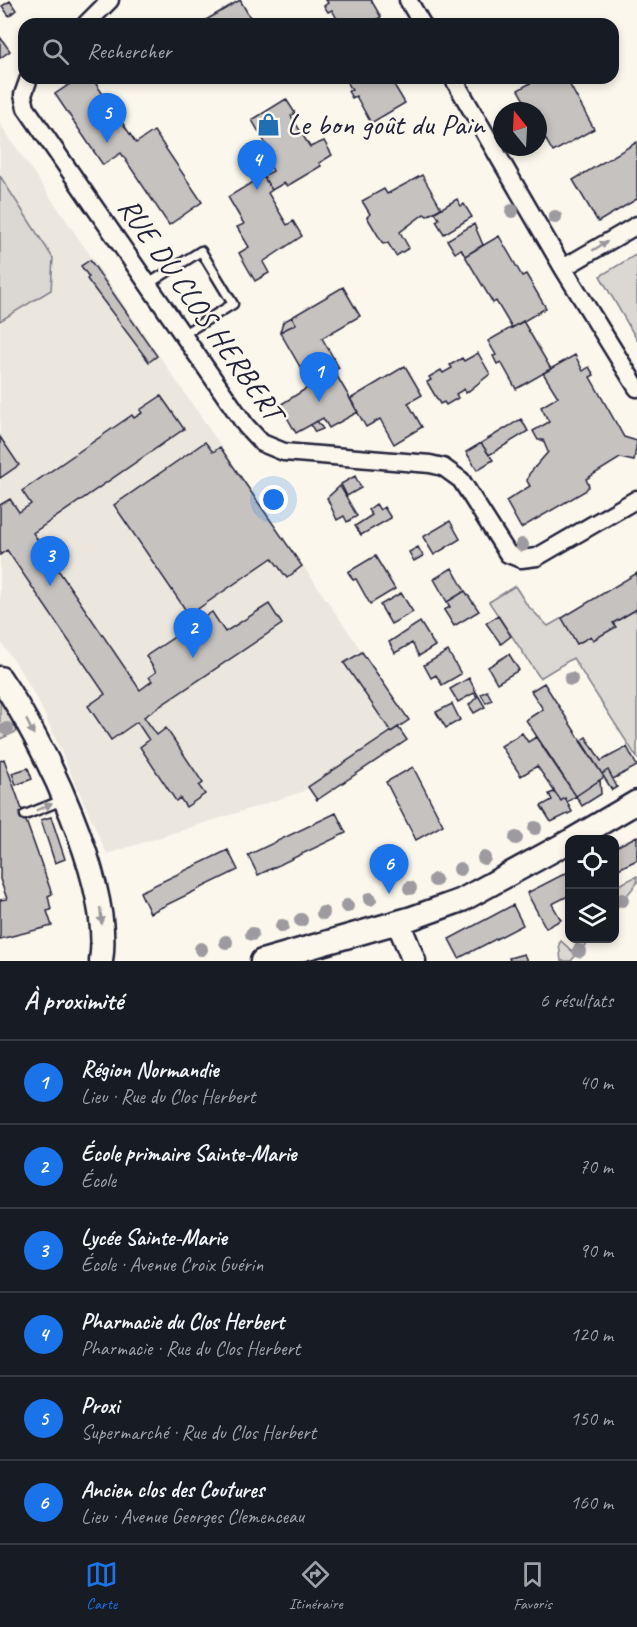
<!DOCTYPE html>
<html lang="fr">
<head>
<meta charset="utf-8">
<style>
  body { margin:0; font-family:Caveat,sans-serif; background:#242831; color:#f1f3f6 }
  .controls { position:absolute; right:18px; bottom:18px; display:grid; overflow:hidden; border-radius:12px; box-shadow:0 3px 9px #0003 }
  .controls button { width:54px; height:54px; display:grid; place-items:center; padding:0; border:0; border-bottom:2px solid #363941; background:#171b24; color:#f1f3f6; font:30px sans-serif }
  .compass { position:absolute; left:493px; top:102px; width:54px; height:54px; border-radius:50%; background:#171b24; box-shadow:0 3px 9px #0003; rotate:342deg }
  .you { position:absolute; left:274px; top:500px; width:21px; height:21px; margin:-15px; border:4px solid #fff; border-radius:50%; background:#1a73e8; box-shadow:0 0 0 9px #1a73e833 }
  .badge { display:grid; place-items:center; width:39px; height:39px; border-radius:50%; background:#1a73e8; color:#fff; font-size:20px; font-weight:700 }
  .pin { position:absolute; translate:-50% -50px; filter:drop-shadow(0 2px 3px #0008) }
  .pin::after { content:''; position:absolute; top:32px; width:21px; height:18px; background:inherit; clip-path:polygon(0 0,100% 0,50% 100%) }
  .list { margin:0; padding:0; list-style:none }
  h2 { display:flex; justify-content:space-between; align-items:center; height:78px; margin:0; padding:0 24px; font-size:26px }
  h2 small { font-size:20px; font-weight:400; color:#9ea1a6 }
  .list li { display:grid; grid-template-columns:39px 1fr auto; gap:18px; align-items:center; box-sizing:border-box; height:84px; padding:0 24px; border-top:2px solid #363941 }
  .list b { display:block; font-size:22px; white-space:nowrap }
  .list p { margin:0; font-size:20px; white-space:nowrap; color:#9ea1a6 }
  .list em { font-size:20px; font-style:normal; color:#9ea1a6 }
  .icon { flex:none; width:33px; height:33px; fill:none; stroke:currentColor; stroke-width:2; stroke-linecap:round; stroke-linejoin:round }
  .map { position:relative; flex:none; width:637px; height:961px; overflow:hidden }
  .search { position:absolute; background:#171b24; box-shadow:0 3px 9px #0003; left:18px; right:18px; top:18px; height:66px; display:flex; align-items:center; gap:15px; box-sizing:border-box; padding:0 21px; border-radius:18px; color:#9ea1a6; font-size:22px }
  .sheet { height:582px; background:#171b24 }
  nav { display:flex; justify-content:space-around; align-items:center; box-sizing:border-box; height:84px; border-top:2px solid #363941; background:#171b24; font-size:16px; color:#9ea1a6 }
  nav a { display:grid; justify-items:center; gap:3px }
  nav .on { color:#1a73e8 }
  .map>svg:first-child { display:block }
</style>
</head>
<body>
<div class="map">
<svg width="637" height="961" viewBox="0 0 637 961">
  <rect width="100%" height="100%" fill="#fbf7ec"/>
  <filter id="ink" filterUnits="userSpaceOnUse"><feTurbulence type="fractalNoise" baseFrequency=".0167" numOctaves="2"/><feDisplacementMap in="SourceGraphic" scale="12" xChannelSelector="R" yChannelSelector="G"/><feConvolveMatrix kernelMatrix="1 2 1 2 8 2 1 2 1" color-interpolation-filters="sRGB"/></filter>
  <g filter="url(#ink)">
    <!-- built -->
    <path fill="#ebe7df" d="M0,124L409,720L302,792L107,854L42,709L24,676L0,641Z"/>
    <!-- green -->
    <path fill="#dbd8d3" stroke="#7e7d87" stroke-width="1.5" d="M0,176L53,258L51,290L0,321Z
      M637,254V340L600,276Z
      M515,586L527,605L548,626L562,618L577,644L591,636L593,640L615,627L613,623L637,609V758L573,658L540,678L489,602Z
      M0,698L18,731L0,739Z
      M637,876V883L615,910V887Z
      M580,939H590L571,961H561L559,944L561,941L572,951Z"/>
    <!-- building -->
    <path fill="#c6c2c0" stroke="#22223b" stroke-width="1.5" d="M240,0L254,24H199L218,13Z
      M326,0H371L381,17L369,24H340L332,10L328,12L324,6L328,3Z
      M10,1L16,10L9,16L2,6Z
      M0,37L10,51L0,58Z
      M79,78H92L136,143L154,131L202,202L169,225L121,153L103,165L55,94Z
      M345,78H390L405,103L371,123L356,96L352,98L348,91L352,90Z
      M539,78H566L594,129L553,152L538,126V111H530L518,90Z
      M286,99L295,113L291,116L310,147L324,141L332,155L319,163L321,166L287,186L284,183L272,190L263,176L273,171L261,150L267,146L252,120Z
      M637,142V199L598,222L573,180Z
      M422,175L441,208L427,216L424,214L400,232L409,248L396,256L388,243L383,244L367,217L370,214L362,201L384,189L387,194Z
      M263,176L272,190L268,193L287,225L293,221L302,236L263,262L269,273L255,281L239,253L249,247L237,227L244,224L228,197Z
      M457,199L461,206L464,204L472,217L444,234L436,221L439,219L435,212Z
      M474,224L483,245L465,256L461,249L455,253L447,240Z
      M499,236L522,276L526,274L546,308L512,328L496,301L493,303L465,256Z
      M90,260L157,356L149,362L87,279L89,277L81,266Z
      M343,287L360,316L322,338L339,368L310,384L280,332L296,324L292,317Z
      M292,317L296,324L280,332L283,322Z
      M523,321L551,369L516,389L501,362L497,364L493,356L496,355L488,341Z
      M478,353L490,374L466,393L464,389L456,394L458,398L446,405L444,402L440,404L427,382L431,380L429,377L441,370L443,373L452,368L450,365L462,358L464,361Z
      M575,355L583,371L589,367L594,375L590,377L624,437L637,441L634,461L620,458L586,479L589,486L585,491L521,528L506,501L530,486L527,481L529,474L548,452L543,440H538L533,431L549,422L541,407L558,397L543,373Z
      M405,366L422,395L408,403L422,427L394,444L380,419L366,427L350,399Z
      M334,371L358,412L329,428L323,418L296,433L280,405Z
      M161,396L184,429L33,533L140,690L152,681L149,677L156,672L146,656L212,612L225,632L269,604L282,624L144,717L157,735L166,728L203,783L199,786L205,794L186,807L180,798L176,801L140,747L149,740L137,722L111,740L88,706L105,694L7,550L0,555V505L10,499L19,512L31,504L22,491L132,415L134,418L142,413L140,410Z
      M521,419L528,431L489,455L481,443Z
      M317,421L323,429L315,432L311,425Z
      M0,437L19,465L0,478Z
      M205,442L213,452L220,447L302,566L287,578L272,558L189,615L114,505Z
      M481,443L493,460L477,470L466,452Z
      M355,476L361,488L347,496L341,484Z
      M340,486L357,516L347,522L344,516L337,520L327,498Z
      M376,504L380,510L384,507L391,518L361,535L355,526L372,515L368,510Z
      M450,521L460,539L434,555L423,537Z
      M418,547L423,556L414,561L409,552Z
      M375,556L395,589L370,604L356,579L353,580L348,572Z
      M452,568L465,591L447,602L434,579Z
      M637,573V609L613,623L616,627L593,640L591,636L577,644L562,618Z
      M465,591L479,611L454,626L444,610L450,607L447,602Z
      M401,593L413,612L391,624L380,605Z
      M498,616L511,636L501,644L486,623Z
      M420,622L435,646L419,656L412,643L395,653L389,642Z
      M448,651L461,674L442,685L436,675L431,678L424,665Z
      M362,652L409,720L391,732L344,663Z
      M509,654L519,670L497,683L488,667Z
      M469,678L476,692L458,702L450,689Z
      M544,683L604,777L576,796L526,720L543,709L531,691Z
      M487,691L492,700L486,703L481,694Z
      M476,692L485,707L474,713L469,705L477,697L474,693Z
      M452,704L460,720L446,728L436,712Z
      M398,727L407,740L317,800L308,787Z
      M522,733L528,742L536,737L576,796L567,802L565,798L561,801L537,766L521,776L501,746Z
      M586,737L601,761L627,747L637,766L613,779L608,770L602,774L580,741Z
      M4,759L52,894L48,896L51,910L47,911L52,926L0,939V900L7,899L0,879V761Z
      M413,767L443,825L416,840L386,782Z
      M28,768L32,779L16,785L12,773Z
      M608,770L617,787L612,790L602,774Z
      M600,780L601,794L582,806L576,796Z
      M554,792L561,801L565,798L572,812L551,822L541,806L552,800L549,794Z
      M336,813L346,833L258,875L248,855Z
      M51,817L65,859L55,863L41,820Z
      M637,836V860L614,871V848Z
      M637,836V860L614,871V848Z
      M228,850L238,870L150,913L140,892Z
      M570,871V895L552,904L561,920L546,928L527,893Z
      M570,871V895L552,904L561,920L546,928L527,893Z
      M513,905L523,925L459,958L449,939Z
      M524,954L527,961H510L509,958Z"/>
    <g fill="none" stroke-linecap="round" stroke-linejoin="round">
      <defs>
        <path id="lane" d="M148,284L201,251L233,304L182,335
          M25,815L63,800"/>
        <path id="street" d="M408,0L422,24
          M86,24L110,0
          M29,78L23,95L26,108L246,426L262,443L284,452L430,464L443,467L461,480L508,554L521,559L537,557L637,499
          M453,78L563,268L637,388
          M563,268L637,225"/>
        <path id="secondary" d="M0,678C43,741 113,884 101,961
          M572,840L637,802
          M398,922L414,961
          M262,961L412,918L462,900L570,841"/>
      </defs>
      <!-- lane casing -->
      <use href="#lane" stroke="#22223b" stroke-width="13"/>
      <!-- street casing -->
      <use href="#street" stroke="#22223b" stroke-width="21"/>
      <!-- secondary casing -->
      <use href="#secondary" stroke="#22223b" stroke-width="27"/>
      <!-- lane -->
      <use href="#lane" stroke="#fbf7ec" stroke-width="8"/>
      <!-- street -->
      <use href="#street" stroke="#fbf7ec" stroke-width="16"/>
      <!-- secondary -->
      <use href="#secondary" stroke="#fbf7ec" stroke-width="22"/>
    </g>
    <!-- trees -->
    <g fill="#9d9ba0">
      <circle cx="512" cy="211" r="7"/>
      <circle cx="555" cy="217" r="7"/>
      <circle cx="522" cy="545" r="7"/>
      <circle cx="571" cy="679" r="7"/>
      <circle cx="7" cy="729" r="7"/>
      <circle cx="535" cy="828" r="7"/>
      <circle cx="516" cy="838" r="7"/>
      <circle cx="484" cy="858" r="7"/>
      <circle cx="460" cy="869" r="7"/>
      <circle cx="435" cy="880" r="7"/>
      <circle cx="410" cy="888" r="7"/>
      <circle cx="370" cy="899" r="7"/>
      <circle cx="622" cy="900" r="7"/>
      <circle cx="347" cy="906" r="7"/>
      <circle cx="323" cy="913" r="7"/>
      <circle cx="301" cy="920" r="7"/>
      <circle cx="282" cy="926" r="7"/>
      <circle cx="252" cy="934" r="7"/>
      <circle cx="226" cy="942" r="7"/>
      <circle cx="201" cy="949" r="7"/>
      <circle cx="579" cy="951" r="7"/>
    </g>
    <!-- one-way arrows -->
    <defs><path id="oneway-solid" d="M-6-.8H1V-3.2L6.5 0L1 3.2V.8H-6Z" transform="scale(1.5)"/></defs>
    <g fill="#99979c">
      <use href="#oneway-solid" transform="translate(600 246) rotate(-31)"/>
      <use href="#oneway-solid" transform="translate(30 727) rotate(64)"/>
      <use href="#oneway-solid" transform="translate(44 807) rotate(-23)"/>
      <use href="#oneway-solid" transform="translate(101 916) rotate(84)"/>
    </g>
  </g>
  <!-- icons -->
  <defs>
    <symbol id="shop-bare" viewBox="-9 -9 18 18"><path d="M-5-2.5h2.3a2.7 3.5 0 0 1 5.4 0H5L5.5 6h-11ZM-1.5-2.5h3a1.5 2.3 0 0 0-3 0Z" fill="#1f6fb2" stroke="#fbf7ec" stroke-width="2.5" paint-order="stroke"/></symbol>
  </defs>
  <g fill-rule="evenodd">
    <use href="#shop-bare" x="252" y="108" width="33" height="33"/>
  </g>
  <g text-anchor="middle" stroke-width="5" stroke-linejoin="round" paint-order="stroke">
    <!-- poi labels -->
    <g font-size="30" fill="#22223b" stroke="#fbf7ec" text-anchor="start">
      <text x="287" y="134">Le bon goût du Pain</text>
    </g>
    <!-- street labels -->
    <g font-size="30" fill="#22223b" stroke="#fbf7ec">
      <text transform="translate(201 309) rotate(55)" y="10">RUE DU CLOS HERBERT</text>
    </g>
  </g>
</svg>
<div class="controls">
<button><svg class="icon" aria-label="locate" viewBox="0 0 24 24"><circle cx="12" cy="12" r="6"/><path d="M12 2v4M12 18v4M2 12h4M18 12h4"/></svg></button>
<button><svg class="icon" aria-label="layers" viewBox="0 0 24 24"><path d="M12 4l9 5-9 5-9-5zM3 14l9 5 9-5"/></svg></button>
</div>
<svg class="compass" viewBox="-18 -18 36 36"><path d="M0-13l5 13h-10z" fill="#e53935"/><path d="M0 13l5-13h-10z" fill="#9ea1a6"/></svg>
<div class="you"></div>
<div class="pin badge" style="left:319px;top:402px">1</div>
<div class="pin badge" style="left:193px;top:658px">2</div>
<div class="pin badge" style="left:50px;top:586px">3</div>
<div class="pin badge" style="left:257px;top:190px">4</div>
<div class="pin badge" style="left:107px;top:143px">5</div>
<div class="pin badge" style="left:389px;top:894px">6</div>
<div class="search"><svg class="icon" aria-label="search" viewBox="0 0 24 24"><circle cx="10" cy="10" r="6"/><path d="M15 15l6 6"/></svg>Rechercher</div>
</div>
<section class="sheet">
<h2>À proximité<small>6 résultats</small></h2>
<ul class="list">
<li><span class="badge">1</span><div><b>Région Normandie</b><p>Lieu · Rue du Clos Herbert</p></div><em>40 m</em></li>
<li><span class="badge">2</span><div><b>École primaire Sainte-Marie</b><p>École</p></div><em>70 m</em></li>
<li><span class="badge">3</span><div><b>Lycée Sainte-Marie</b><p>École · Avenue Croix Guérin</p></div><em>90 m</em></li>
<li><span class="badge">4</span><div><b>Pharmacie du Clos Herbert</b><p>Pharmacie · Rue du Clos Herbert</p></div><em>120 m</em></li>
<li><span class="badge">5</span><div><b>Proxi</b><p>Supermarché · Rue du Clos Herbert</p></div><em>150 m</em></li>
<li><span class="badge">6</span><div><b>Ancien clos des Coutures</b><p>Lieu · Avenue Georges Clemenceau</p></div><em>160 m</em></li>
</ul>
</section>
<nav>
<a class="on"><svg class="icon" aria-label="map" viewBox="0 0 24 24"><path d="M3 6l6-2 6 2 6-2v14l-6 2-6-2-6 2zM9 4v14M15 6v14"/></svg>Carte</a>
<a><svg class="icon" aria-label="directions" viewBox="0 0 24 24"><path d="M12 3l9 9-9 9-9-9zM9 14v-3h6M13 9l2 2-2 2"/></svg>Itinéraire</a>
<a><svg class="icon" aria-label="saved" viewBox="0 0 24 24"><path d="M7 4h10v16l-5-4-5 4z"/></svg>Favoris</a>
</nav>
</body>
</html>
